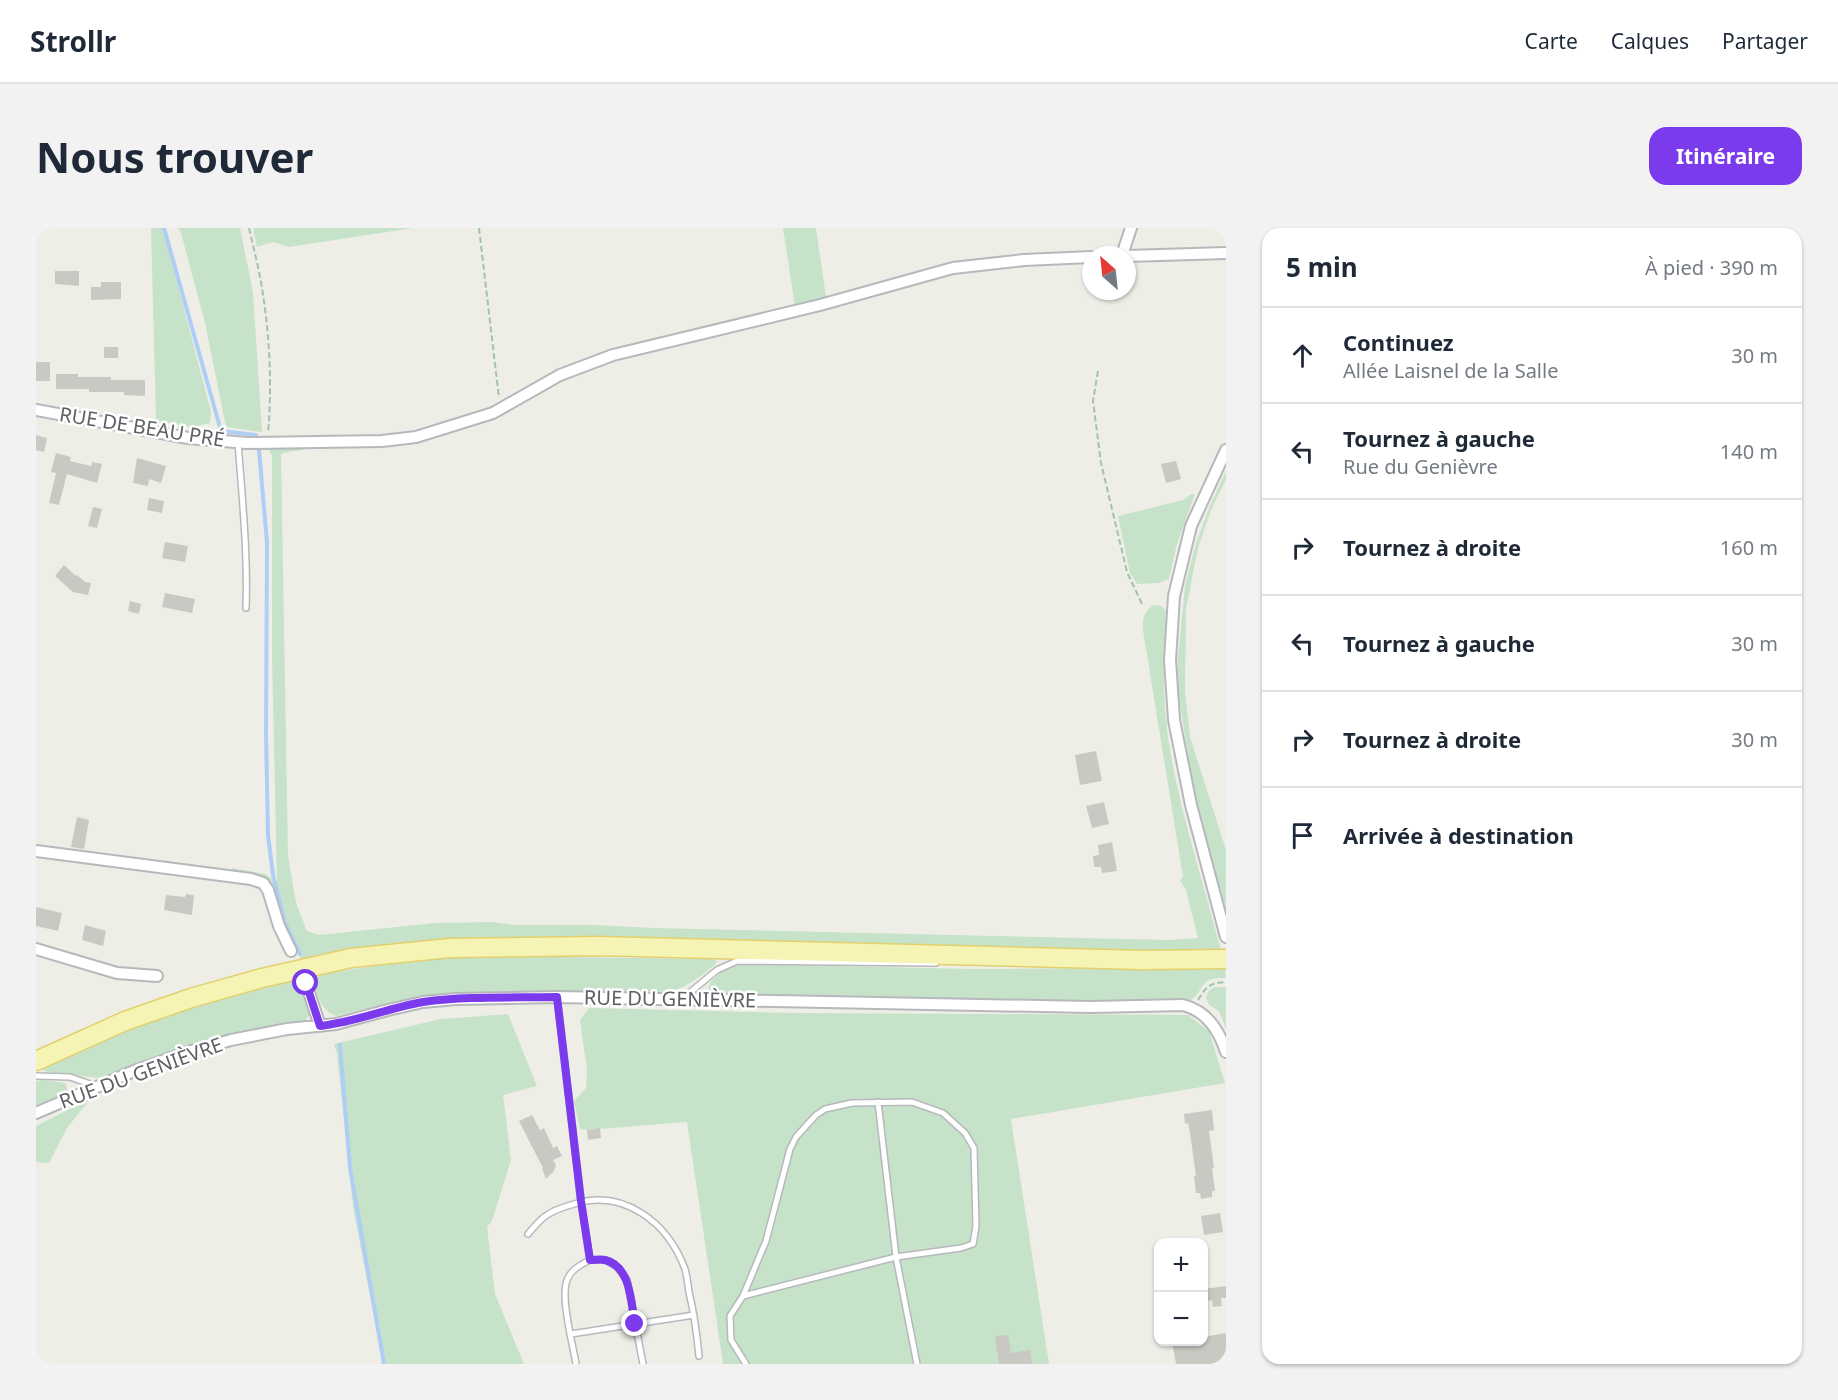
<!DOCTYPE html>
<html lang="fr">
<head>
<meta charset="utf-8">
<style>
  body { margin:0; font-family:"Noto Sans",sans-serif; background:#f2f2f3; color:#1f2937 }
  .controls { position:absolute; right:18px; bottom:18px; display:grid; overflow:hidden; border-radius:12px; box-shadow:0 2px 4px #0004 }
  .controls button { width:54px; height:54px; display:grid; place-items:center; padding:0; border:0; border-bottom:2px solid #e0e1e3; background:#fff; color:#1f2937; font:30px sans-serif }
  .compass { position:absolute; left:1046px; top:18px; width:54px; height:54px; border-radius:50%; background:#fff; box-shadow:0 2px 4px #0004; rotate:333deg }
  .stop { position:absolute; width:18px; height:18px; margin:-14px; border:4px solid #7c3aed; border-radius:50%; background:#fff }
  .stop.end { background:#7c3aed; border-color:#fff; box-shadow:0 2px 6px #0008 }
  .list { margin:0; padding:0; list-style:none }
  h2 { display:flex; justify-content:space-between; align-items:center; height:78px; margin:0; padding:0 24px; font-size:26px }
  h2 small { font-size:20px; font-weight:400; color:#747a83 }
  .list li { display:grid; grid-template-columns:39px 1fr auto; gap:18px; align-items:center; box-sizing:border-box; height:96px; padding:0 24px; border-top:2px solid #e0e1e3 }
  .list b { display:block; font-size:22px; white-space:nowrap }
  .list p { margin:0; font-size:20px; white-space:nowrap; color:#747a83 }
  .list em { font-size:20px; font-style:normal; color:#747a83 }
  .icon { flex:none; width:33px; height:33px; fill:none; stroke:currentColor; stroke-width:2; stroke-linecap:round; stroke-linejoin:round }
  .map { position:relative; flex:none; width:1190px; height:1136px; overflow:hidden; border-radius:18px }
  header { display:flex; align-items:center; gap:36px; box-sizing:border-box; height:84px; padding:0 30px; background:#fff; border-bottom:2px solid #e0e1e3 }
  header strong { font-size:28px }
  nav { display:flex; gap:33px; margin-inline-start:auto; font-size:21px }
  .intro { display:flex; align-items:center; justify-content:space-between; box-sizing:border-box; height:144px; padding:0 36px }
  h1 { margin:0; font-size:42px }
  .button { padding:15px 27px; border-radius:18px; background:#7c3aed; color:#fff; font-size:21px; font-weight:700 }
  main { display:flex; gap:36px; padding:0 36px }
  aside { flex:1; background:#fff; border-radius:18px; box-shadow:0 2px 4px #0004 }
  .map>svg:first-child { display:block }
</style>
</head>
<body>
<header>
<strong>Strollr</strong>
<nav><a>Carte</a><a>Calques</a><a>Partager</a></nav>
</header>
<div class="intro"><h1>Nous trouver</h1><a class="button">Itinéraire</a></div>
<main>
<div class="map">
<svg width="1190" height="1136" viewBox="0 0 1190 1136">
  <rect width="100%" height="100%" fill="#eeeee7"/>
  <!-- green -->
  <path fill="#c6e3ca" d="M115,0H127L175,184L174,195L156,199L120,193Z
    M142,0H204L217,64L226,204L190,199L169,95L145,5Z
    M217,0H377L253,19L237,14L221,19Z
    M747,0H780L790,69L759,79Z
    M226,219L273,220C264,224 254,222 245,226L252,627L260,675L271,703L283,707L399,695L456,694L478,697H558L617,700L1132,712L1162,710L1150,662L1144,652L1147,649L1107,402C1106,391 1108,383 1118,377L1125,378L1130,383C1129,420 1126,455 1130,492C1138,568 1166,648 1185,723L1004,721L480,710C407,712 337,720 265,731L248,701L235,657C226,645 210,646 196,643V640L229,646L241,654L236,428V228L233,222L225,220Z
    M1190,243V251L1175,282L1162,320L1150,381L1149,462L1154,509L1190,622V684L1158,567L1140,450L1149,358L1160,315L1174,278Z
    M1155,266H1159L1141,316L1133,351L1123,355L1101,356L1094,345L1082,288L1147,272Z
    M456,728L675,731L681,733L679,737C662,750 648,762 627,765L442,764L405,766L366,772L300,788C282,781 281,763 276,747L388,731Z
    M704,736L938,741L1189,739L1190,750C1160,750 1171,761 1154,773L1150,771L1059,773L677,768L672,763L674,754L690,740Z
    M263,749L274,778V787L267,794L186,808L63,850L11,844L7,842L6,838L88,801L193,766Z
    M1178,759H1190V801L1183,783L1173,777L1170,770L1172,764Z
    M553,780L762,785L1152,787L1173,803L1189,855L975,891L1013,1136H687L651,894L551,902L544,901L538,873L550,860L551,842L544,792Z
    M472,786L501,858L467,867L475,932L456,993L451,999L459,1066L488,1136H347L317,979L301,826L298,816L405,791Z
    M7,852L29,855L32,863L27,867L0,881V853Z
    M55,870L31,900L13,935L0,934V898Z"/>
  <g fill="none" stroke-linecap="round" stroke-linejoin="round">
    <!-- stream -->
    <path stroke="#afcef6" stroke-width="4" d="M128,0L185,203L220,207
      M223,222L231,315L230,506L232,607L237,647L249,695L264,726
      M304,817L314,940L348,1136"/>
  </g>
  <!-- building -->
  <path fill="#cac8c3" d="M19,43H43V58L19,56Z
    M65,54H85V71L55,72V59H65Z
    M68,119H82V130H68Z
    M0,134H14V153H0Z
    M20,146H42V149H75V152H109V168L88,167V164H53V161H20Z
    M0,207L11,210L8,224L0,222Z
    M20,225L35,229L34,233L55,238L56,234L66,236L61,255L31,246L23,277L13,275L20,245L15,244Z
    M101,230L130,238L125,255L113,251L112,258L97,255Z
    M1140,233L1145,251L1130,255L1125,236Z
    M113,270L128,273L126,285L111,282Z
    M57,279L66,281L61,300L52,298Z
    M129,314L152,318L149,334L126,330Z
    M28,337L40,348L41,347L49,354L55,355L52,367L37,364L19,348Z
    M129,365L159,371L156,385L126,379Z
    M94,373L105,376L103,386L92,383Z
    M1060,523L1066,553L1044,557L1039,527Z
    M1068,574L1073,596L1056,600L1050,578Z
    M41,589L53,592L48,621L35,619Z
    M1076,614L1081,643L1066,645L1065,639H1058L1057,628L1063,627L1062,617Z
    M150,666L158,667L156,687L128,682L130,667L149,669Z
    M0,679L26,685L22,703L0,698Z
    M49,697L70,703L67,718L46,712Z
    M1176,882L1178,902L1173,903L1178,940H1176L1179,963H1176V969L1165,971L1164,965H1160L1158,948H1160L1154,905L1152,895L1149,896L1148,886Z
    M496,887L504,902L508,900L517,920L521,918L526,928L517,932L520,937L518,943L510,951L506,940H507L483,893Z
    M564,900L565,910L552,912L551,902Z
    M1184,985L1187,1004L1168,1007L1165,988Z
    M1190,1058V1070H1185L1186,1078L1177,1079L1176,1072L1170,1073L1168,1061Z
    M1190,1105V1136H1140L1136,1113H1167V1109Z
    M972,1107L975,1125L994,1122L996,1136H963L959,1108Z"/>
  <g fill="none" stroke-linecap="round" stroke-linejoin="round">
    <defs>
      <path id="service" d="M202,214C206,269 212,325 210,380
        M521,769L545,973L554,1032C546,1036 536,1041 532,1050C523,1066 537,1117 540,1136
        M646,771L681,742L701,733L900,735
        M0,848L34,849L60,858
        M492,1006C497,1000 502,994 508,989C517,982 527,979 538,976C588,960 632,995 649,1041C651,1048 652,1057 653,1064C658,1085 661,1107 663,1128
        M554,1032H570L582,1040L591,1052L607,1136
        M707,1068L860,1029L881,1136
        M535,1106L658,1087
        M710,1136L695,1112L694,1088L707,1068L730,1013L754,921L760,909L780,887L789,881L816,875L876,874L907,885L929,905L938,920L940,998L937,1016L925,1020L860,1029L842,874"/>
      <path id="minor" d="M1086,27L1095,0
        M1091,28L1190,25
        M0,182L152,210L211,215L346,213L380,209L457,185L524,147L577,127L784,77L917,40L988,32L1055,29
        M1190,222L1155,298L1138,368L1134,432L1138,492L1155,577L1190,709
        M0,623L215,651L227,655L232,662L243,698L255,723
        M0,721L81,745L121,748
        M270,755L284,798
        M0,885L98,843L152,824L195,812L251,801L300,796L352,782L387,774L420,771L521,769L1055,779L1147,777C1171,783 1183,802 1190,824"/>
      <path id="primary" d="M0,833L89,793L155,770L226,750L315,730L414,720L562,718L1106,732L1190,731"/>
    </defs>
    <!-- service casing -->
    <use href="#service" stroke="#b6b8bc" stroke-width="8"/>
    <!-- minor casing -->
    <use href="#minor" stroke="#b6b8bc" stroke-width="14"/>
    <!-- primary casing -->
    <use href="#primary" stroke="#e2d06c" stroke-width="21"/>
    <!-- path -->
    <path stroke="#9fc3ae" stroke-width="2" stroke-dasharray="6 3" stroke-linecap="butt" d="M213,0C218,22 224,45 227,67C234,112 236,160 232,205
      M443,0L463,170
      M1062,143L1057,173L1065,235L1091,344L1106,376
      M1162,772C1170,759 1173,755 1190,754"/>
    <!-- service -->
    <use href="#service" stroke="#fff" stroke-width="5"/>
    <!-- minor -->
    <use href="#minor" stroke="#fff" stroke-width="10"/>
    <!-- primary -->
    <use href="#primary" stroke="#f6f4b4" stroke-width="18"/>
  </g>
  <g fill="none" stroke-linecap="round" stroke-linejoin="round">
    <!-- route -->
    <path stroke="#7c3aed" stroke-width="8" d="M270,755L284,798C320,794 352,780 387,774C431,768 477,770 521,769L545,973L554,1032C559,1032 565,1031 569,1032C595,1038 595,1075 599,1096"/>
  </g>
  <g text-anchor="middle" stroke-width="5" stroke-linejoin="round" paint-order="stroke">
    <!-- street labels -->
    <g font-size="20" fill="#5e6065" stroke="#fff">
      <text transform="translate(106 199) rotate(9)" y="7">RUE DE BEAU PRÉ</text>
      <text transform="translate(634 771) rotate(1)" y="7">RUE DU GENIÈVRE</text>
      <text transform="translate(105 845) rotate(-20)" y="7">RUE DU GENIÈVRE</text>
    </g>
  </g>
</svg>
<div class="controls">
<button>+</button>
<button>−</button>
</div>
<svg class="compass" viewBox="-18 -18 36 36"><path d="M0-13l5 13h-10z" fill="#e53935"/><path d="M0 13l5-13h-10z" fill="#747a83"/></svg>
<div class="stop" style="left:270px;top:755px"></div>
<div class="stop end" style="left:599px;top:1096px"></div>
</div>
<aside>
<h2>5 min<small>À pied · 390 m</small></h2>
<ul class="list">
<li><svg class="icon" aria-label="ahead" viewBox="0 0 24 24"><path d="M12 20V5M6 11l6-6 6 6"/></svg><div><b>Continuez</b><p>Allée Laisnel de la Salle</p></div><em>30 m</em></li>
<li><svg class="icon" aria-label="left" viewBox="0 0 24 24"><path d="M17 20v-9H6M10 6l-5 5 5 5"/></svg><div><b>Tournez à gauche</b><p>Rue du Genièvre</p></div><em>140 m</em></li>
<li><svg class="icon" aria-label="right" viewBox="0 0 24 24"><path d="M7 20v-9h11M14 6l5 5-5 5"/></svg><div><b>Tournez à droite</b></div><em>160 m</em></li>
<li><svg class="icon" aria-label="left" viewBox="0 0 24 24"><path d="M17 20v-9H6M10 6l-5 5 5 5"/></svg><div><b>Tournez à gauche</b></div><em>30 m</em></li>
<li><svg class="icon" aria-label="right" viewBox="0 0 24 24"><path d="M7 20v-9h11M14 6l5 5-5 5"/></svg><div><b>Tournez à droite</b></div><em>30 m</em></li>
<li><svg class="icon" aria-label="arrive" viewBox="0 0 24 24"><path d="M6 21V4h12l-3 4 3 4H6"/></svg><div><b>Arrivée à destination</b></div></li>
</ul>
</aside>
</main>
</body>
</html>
